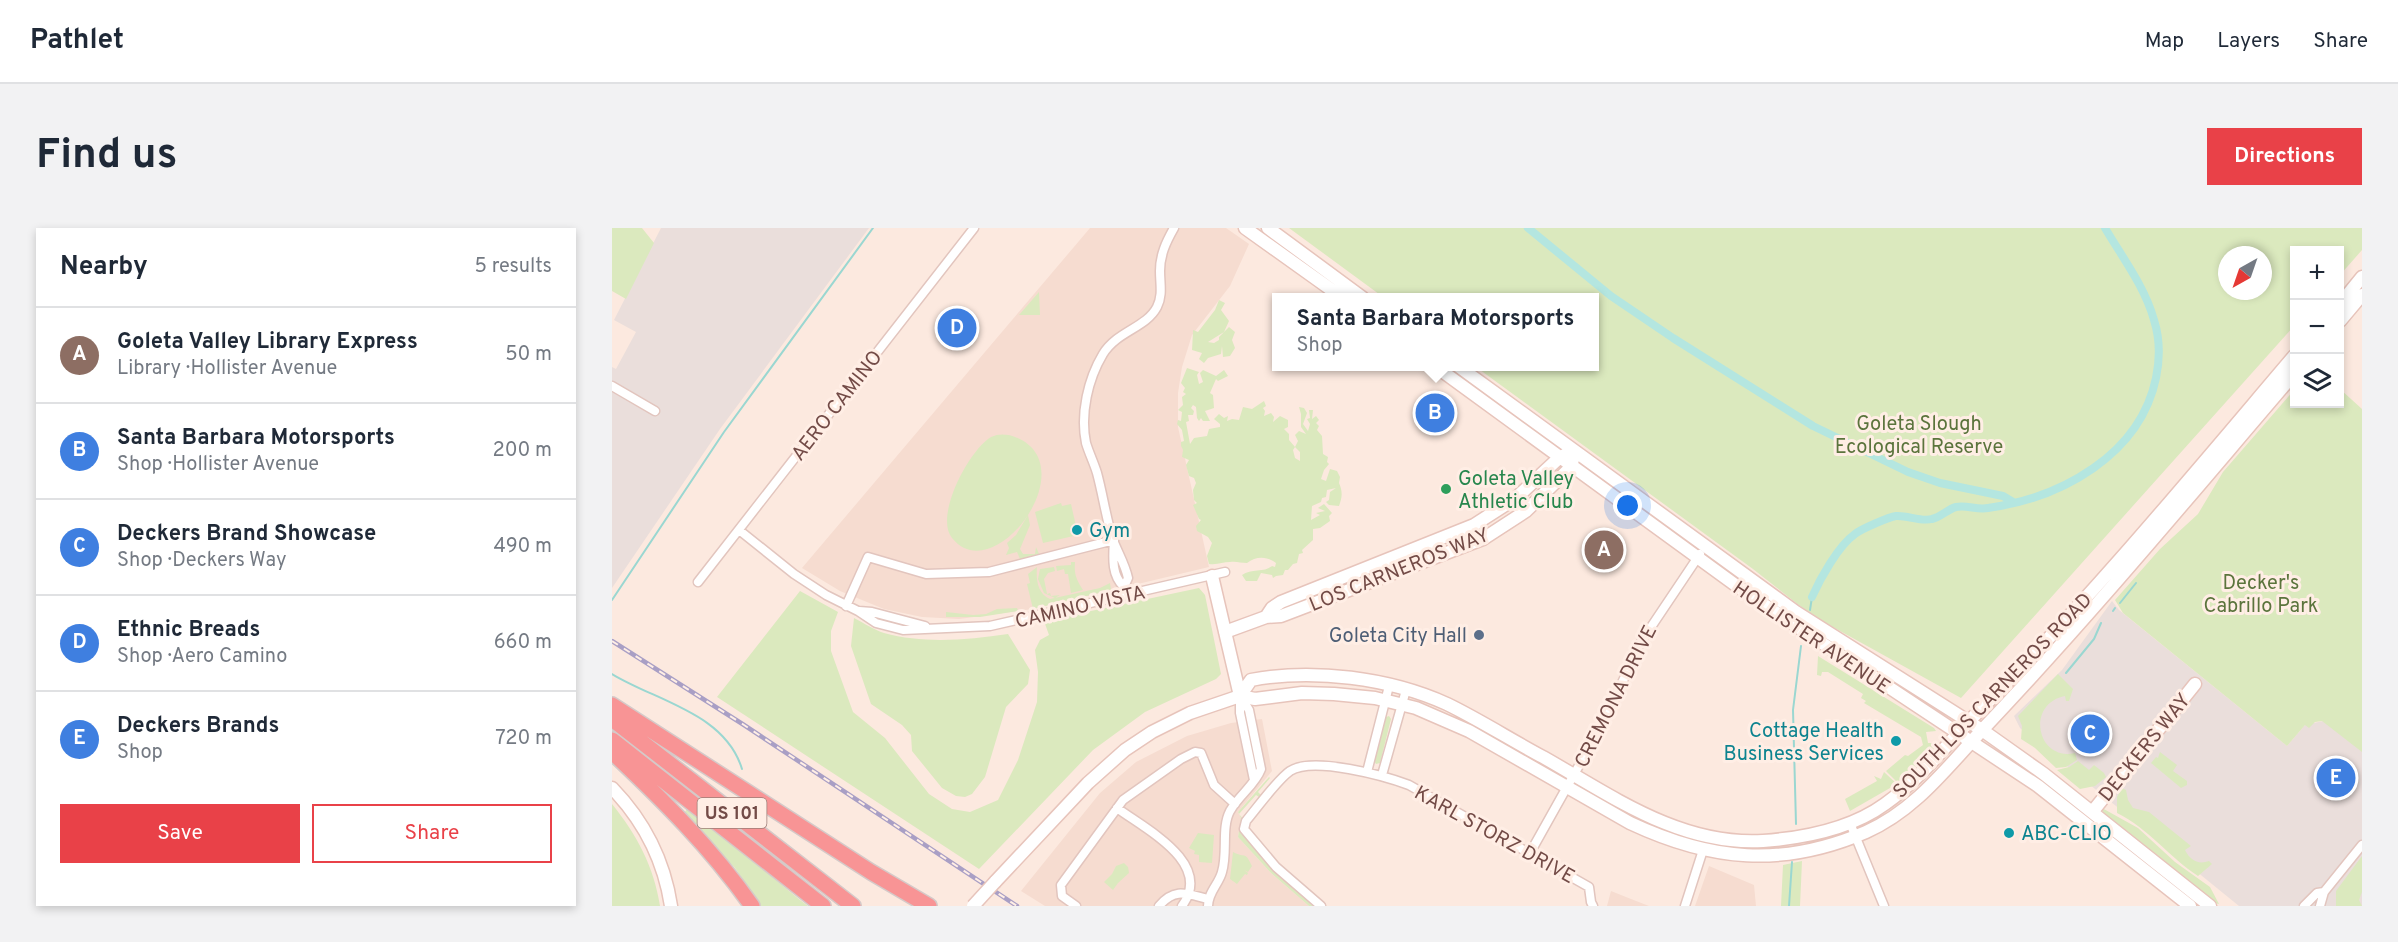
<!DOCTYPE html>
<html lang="en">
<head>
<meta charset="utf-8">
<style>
  body { margin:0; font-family:Overpass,sans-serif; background:#f2f2f3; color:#1f2937 }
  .controls { position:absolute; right:18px; top:18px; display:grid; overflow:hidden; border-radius:0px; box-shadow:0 3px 9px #0003 }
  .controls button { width:54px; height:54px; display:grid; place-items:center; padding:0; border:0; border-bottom:2px solid #e0e1e3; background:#fff; color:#1f2937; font:30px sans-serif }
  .compass { position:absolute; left:1606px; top:18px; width:54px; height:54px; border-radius:50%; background:#fff; box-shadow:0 3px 9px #0003; rotate:220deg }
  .you { position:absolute; left:1016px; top:278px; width:21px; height:21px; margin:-15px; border:4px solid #fff; border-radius:50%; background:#1a73e8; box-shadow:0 0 0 9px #1a73e833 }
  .badge { display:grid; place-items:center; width:39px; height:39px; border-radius:50%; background:#e94148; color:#fff; font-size:20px; font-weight:700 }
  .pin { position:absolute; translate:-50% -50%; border:3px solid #fff; box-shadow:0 2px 6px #0006 }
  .popup { position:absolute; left:660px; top:65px; width:327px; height:78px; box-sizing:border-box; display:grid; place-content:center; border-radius:0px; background:#fff; filter:drop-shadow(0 2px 4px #0005); font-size:20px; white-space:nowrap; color:#747a83 }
  .popup b { font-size:22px; color:#1f2937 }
  .popup::after { content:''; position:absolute; left:50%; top:100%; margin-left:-12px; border:12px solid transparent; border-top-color:#fff }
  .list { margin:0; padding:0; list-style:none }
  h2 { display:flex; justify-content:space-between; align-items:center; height:78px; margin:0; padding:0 24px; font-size:26px }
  h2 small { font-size:20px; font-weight:400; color:#747a83 }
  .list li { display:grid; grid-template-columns:39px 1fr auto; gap:18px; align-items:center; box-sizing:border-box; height:96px; padding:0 24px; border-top:2px solid #e0e1e3 }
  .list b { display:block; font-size:22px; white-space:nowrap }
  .list p { margin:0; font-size:20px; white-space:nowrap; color:#747a83 }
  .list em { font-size:20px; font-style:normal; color:#747a83 }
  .actions { display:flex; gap:12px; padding:18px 24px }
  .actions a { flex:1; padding:14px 0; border:2px solid #e94148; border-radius:0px; text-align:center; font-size:21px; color:#e94148 }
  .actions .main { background:#e94148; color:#fff }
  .icon { flex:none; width:33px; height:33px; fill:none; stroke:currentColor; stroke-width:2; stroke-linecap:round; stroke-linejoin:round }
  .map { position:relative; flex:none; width:1750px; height:678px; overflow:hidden; border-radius:0px }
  header { display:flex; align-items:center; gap:36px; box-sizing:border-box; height:84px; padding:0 30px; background:#fff; border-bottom:2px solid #e0e1e3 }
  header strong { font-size:28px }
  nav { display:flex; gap:33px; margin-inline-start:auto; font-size:21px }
  .intro { display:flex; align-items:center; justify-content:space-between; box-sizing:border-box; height:144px; padding:0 36px }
  h1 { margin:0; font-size:42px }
  .button { padding:15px 27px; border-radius:0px; background:#e94148; color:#fff; font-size:21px; font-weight:700 }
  main { display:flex; gap:36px; padding:0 36px }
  aside { flex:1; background:#fff; border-radius:0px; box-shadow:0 3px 9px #0003 }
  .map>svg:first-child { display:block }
</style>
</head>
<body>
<header>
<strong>Pathlet</strong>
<nav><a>Map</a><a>Layers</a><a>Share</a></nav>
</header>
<div class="intro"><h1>Find us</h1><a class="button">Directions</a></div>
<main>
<aside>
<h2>Nearby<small>5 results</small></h2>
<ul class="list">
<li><span class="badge" style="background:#8d6e63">A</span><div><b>Goleta Valley Library Express</b><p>Library · Hollister Avenue</p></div><em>50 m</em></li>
<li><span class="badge" style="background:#3f7fe0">B</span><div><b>Santa Barbara Motorsports</b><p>Shop · Hollister Avenue</p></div><em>200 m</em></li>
<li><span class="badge" style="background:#3f7fe0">C</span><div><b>Deckers Brand Showcase</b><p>Shop · Deckers Way</p></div><em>490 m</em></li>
<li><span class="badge" style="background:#3f7fe0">D</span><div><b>Ethnic Breads</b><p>Shop · Aero Camino</p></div><em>660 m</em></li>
<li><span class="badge" style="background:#3f7fe0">E</span><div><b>Deckers Brands</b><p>Shop</p></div><em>720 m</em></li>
</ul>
<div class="actions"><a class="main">Save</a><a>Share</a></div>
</aside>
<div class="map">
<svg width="1750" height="678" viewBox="0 0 1750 678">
  <rect width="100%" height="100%" fill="#fce9df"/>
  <!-- residential -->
  <path fill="#f6dcd0" d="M478,0H614L637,16L618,58L580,107L570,139L566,165V199L597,339L421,381L347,391L310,389L272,381L228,363L190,340Z
    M650,491L660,543L626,584L629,590L626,609L659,645L697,678H433L409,663L488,565L524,534L575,508L619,495Z
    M1097,638L1142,657L1144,678H1083Z
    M999,663L1019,671L1037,678H995Z"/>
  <!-- industrial -->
  <path fill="#eadedb" d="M49,0H257L108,201L0,360V139L4,141L24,104L2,92Z
    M1500,373L1507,382L1675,518L1693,497L1711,493L1750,523V678H1627L1408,500L1402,488L1450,442Z"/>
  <!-- green -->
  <path fill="#dbe9be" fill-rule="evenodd" d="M0,0H30L42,15L14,71L0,63Z
    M677,0H1750V22L1728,47V22H1682V98L1349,470L1210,393L1188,378L1141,341L864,139L982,138V70L771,69ZM1615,27H1651V63H1615Z
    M427,64L428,87H407Z
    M607,72L613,75L609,82L617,93L612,104L596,114L602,115L607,112V109L617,99L623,104L620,112L623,120L618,128L611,129L610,118L609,126L596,130L592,135L587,131L590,125L580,122L581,104V102L586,104L603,82Z
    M575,140L587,144L585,147L587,156L591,154L588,145L591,142L604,148L612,142L616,148L606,153L604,151L598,165L601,167L602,180L593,183L598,193H591L589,190L587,193L585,190L584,179L581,177L579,180L582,183L581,187H576L577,193L574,194L578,216L582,210L595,208L597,201L608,199V196L602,191L607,186L612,190L616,188L615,193L620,191L627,192L631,179L640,181L652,173L654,178L651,180L653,183L652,188L659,185L662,189L661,194L668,188L676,192V199L672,201L677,206V212L683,219L681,222L683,230L688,233V224L683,219L686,213L683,207L687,203L694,206L689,199V186L687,179L692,180L695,185L691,196L696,203L698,196L695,191L698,190L697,182H701L700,191L704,188L707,192L704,195L707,198L705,202L710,208L711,226L716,229L715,234L717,236L712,242L709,251L714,253L718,241L725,243L728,249L727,255C731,264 730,270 727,278L717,277L714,274L717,272L718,264L724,260L715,262L714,269L710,270L709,274L700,278L699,292L708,287L704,285L713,283L706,280L712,276L720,285L717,288L718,293L708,300L701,301V312L690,322L691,325L687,326L685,335L681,336L676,342H673L671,347L664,348L661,350L660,347L649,345L645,353H634L630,347C639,340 652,345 660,338L663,339L664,335C655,328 644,328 635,335C629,335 624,333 618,334C611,334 606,337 597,336L595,328L600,315L596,309L585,303L584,298L589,292L587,291L581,277L585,275L582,272L581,262L584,255L582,250L577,248L574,237L577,232L570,229L571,222L569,218V214L572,213L570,202L565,196L566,192L569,193L570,184L566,182L571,177L570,169L574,166L571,164L573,160L569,155Z
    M1728,161L1750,181V524L1710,493L1703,494L1697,500L1693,497L1675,518L1511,385L1503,372L1548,321L1586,286L1611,244L1682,162V176H1728Z
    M397,207C480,230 383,364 340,310C322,288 357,222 379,209C385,206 391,206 397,207Z
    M449,275L450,278L459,276L466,307L431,315L423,284Z
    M416,287L418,297L408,321L411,326H423L424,319L427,326L408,331L405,324L394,327L397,320L395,315L404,307Z
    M459,334H463C462,346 464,351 471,362L459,365L456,346H453L452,341L445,343L444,338L459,337Z
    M425,339C424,351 425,365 438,371L488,360L498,355L499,362L421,381L415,356L418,355L416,346Z
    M442,339L443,343L436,345L432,351L435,366L438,365L439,368L448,367L443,370L432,365L426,351L428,341Z
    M587,360L593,367L609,446L604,451L533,484L481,522L367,641L105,469L188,363L226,384L219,403V423L241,484L273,510L317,566L340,581L358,584L386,572L406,532L425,474L426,444L423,422L428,412L437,407L432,393Z
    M405,380L406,383L368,389H334V384L361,387L374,386L385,381Z
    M242,390C252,395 262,402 272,405C312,416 355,412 396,406L418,442L416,456L394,479L373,549L360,566L353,569L344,568L330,560L300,523L299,507L290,497L259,476L239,418Z
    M1206,428L1322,500L1324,503L1314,504L1316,515H1324L1323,520L1286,555L1274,543L1293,527L1296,528L1311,517L1309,509L1252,475L1254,473L1249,470L1251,466L1216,444H1210L1209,448L1205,447Z
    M1446,446L1461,461L1457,473H1454L1453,468C1413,476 1425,534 1463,525L1465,532L1454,539L1444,540L1423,520L1409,511L1410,498L1406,488Z
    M777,488L779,491L768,535L764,536L762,533L774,489Z
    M1548,524L1565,537L1561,543L1575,553V557L1569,560L1539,535L1544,529L1546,530Z
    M1466,533L1477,542L1482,537L1492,545L1494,549L1483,558L1468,561L1445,542L1457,539Z
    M1272,544L1285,556L1238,583L1233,571L1265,553L1262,548L1269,551Z
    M657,549L658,550L646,564L649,567L647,569L644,567L627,586L631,591L629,604L660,641L702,678H697L659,645L626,609L629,590L626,584Z
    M1510,560L1514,562L1516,572L1521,580L1537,584L1579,618L1573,622C1578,632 1586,637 1597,633L1600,636L1586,648C1557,629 1536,600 1505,585V569Z
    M0,576C25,607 42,639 48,678H0Z
    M76,580L188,672L196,678H149L123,640L72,585Z
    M1490,580L1526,600L1563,634L1598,659L1607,676L1602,675L1491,586Z
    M586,605L602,607L600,635L587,634V627L582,626L583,623L577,620Z
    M621,624C635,631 632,622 640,638L636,644L632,642L636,645L635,647L633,646L625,656L618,651Z
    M1750,628V664L1747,672L1750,678H1724V663Z
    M1190,633L1188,678H1169L1171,637Z
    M512,635L516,639L517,645L506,655L501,662L492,654L500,646L504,638Z"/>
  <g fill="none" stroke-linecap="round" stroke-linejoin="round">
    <!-- stream -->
    <path stroke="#9ad7d1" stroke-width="2" d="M0,372L112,204L261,0
      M1508,375L1524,355
      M1198,382L1200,369
      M1501,383L1503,380
      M1454,445L1482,411L1489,395
      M0,446C44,473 113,485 130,541
      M1184,596L1181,482L1189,418
      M1177,678L1180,634"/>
    <!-- canal -->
    <path stroke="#b4e6e0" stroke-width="8" d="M916,0L999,68L1061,110L1201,198L1296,244L1328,255L1391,268L1401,274
      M1200,369C1208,351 1226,318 1243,306C1249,301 1277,289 1284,288C1295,287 1309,294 1320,291C1329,289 1336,281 1344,279C1355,277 1365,282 1376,280C1449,270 1528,227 1544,150C1548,131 1548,111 1542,92C1533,59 1510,29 1493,0"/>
    <defs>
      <path id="street" d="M0,158L43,183
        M127,302L182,346L214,367L246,383L264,395L291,402L378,398L613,344
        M502,312C501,329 499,347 512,359L516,350C513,336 506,325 501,312C494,290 491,267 485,245C482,235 477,225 474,215C468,186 476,151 491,126C505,103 534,100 545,79C551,67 548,56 548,43C548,27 554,14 562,0
        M86,354L362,0
        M234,378L256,329L314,346L377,344L502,312
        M247,383L260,384L313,398
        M628,468V485L642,552
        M755,544L777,458
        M770,547L794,462
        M505,580C533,601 602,635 570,678
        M1238,595L1272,678
        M918,625L997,484L1027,417L1088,326
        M464,678L450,668L449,657L511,572L569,531L583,524L589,525L602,557L623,576
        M547,678C563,659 575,666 596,671
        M596,678C596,664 607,656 610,644C616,624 609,600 618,583C627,567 643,557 649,541L637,482L628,468
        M709,678L664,639L632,601L634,593C645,580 665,552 678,543C701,528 773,548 797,557L977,659L979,674L981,678
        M1073,678L1091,622
        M1692,678L1705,665L1712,664
        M1708,678L1712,664L1750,617"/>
      <path id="secondary" d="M633,0L731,70
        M656,0L751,70
        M1728,76L1750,49
        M1728,93L1750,67
        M823,138L1133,364L1426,558L1578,678
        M846,138L1184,384L1370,502L1432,546L1598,678
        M600,348L628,468
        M654,389L660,380L669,374L862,297L904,270L948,229L955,226
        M613,404L654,389L669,388L871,311L914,283L959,239L961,231
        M628,468L639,452C701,440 778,450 835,476C868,492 899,512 931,529C1000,568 1068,618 1151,613C1192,610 1240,600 1273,576C1310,550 1338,512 1369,481C1480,369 1580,248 1682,128
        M0,560C32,593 52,632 59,678
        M1481,583L1583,456
        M383,654L476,555L513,522L540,504L578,485L628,468L643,471L690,465L722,466L763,470L804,480L857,503L1018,595C1099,633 1170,640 1254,604C1304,582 1336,538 1372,500C1480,386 1580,265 1682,146"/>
      <path id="highway" d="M0,477L259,644L317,678
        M0,491L241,678
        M0,512L211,678
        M0,524C51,572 100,621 140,678"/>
    </defs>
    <!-- street casing -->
    <use href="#street" stroke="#e2c5be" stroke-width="11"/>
    <!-- secondary casing -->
    <use href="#secondary" stroke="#e7c4bb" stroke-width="15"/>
    <!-- highway casing -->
    <use href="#highway" stroke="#d5c9c8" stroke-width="18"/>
    <!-- street -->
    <use href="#street" stroke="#fff" stroke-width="8"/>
    <!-- secondary -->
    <use href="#secondary" stroke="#fff" stroke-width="12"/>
    <!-- highway -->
    <use href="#highway" stroke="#f89495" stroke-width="15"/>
    <defs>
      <path id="rail" d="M0,413L132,497L405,678"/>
    </defs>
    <!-- rail casing -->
    <use href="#rail" stroke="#a99fc5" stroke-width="4.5"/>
    <!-- rail -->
    <use href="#rail" stroke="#ffeee5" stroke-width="2" stroke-dasharray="7" stroke-linecap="butt"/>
    <defs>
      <path id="secondary-bridge" d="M361,678L383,654"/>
    </defs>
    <!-- secondary-bridge casing -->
    <use href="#secondary-bridge" stroke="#e7c4bb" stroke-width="15" stroke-linecap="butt"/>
    <!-- secondary-bridge -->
    <use href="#secondary-bridge" stroke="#fff" stroke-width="12"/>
  </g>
  <!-- markers -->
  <circle fill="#2e9e5b" stroke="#ffeee5" stroke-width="2" cx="834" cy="261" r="6"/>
  <g fill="#0f9aa8" stroke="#ffeee5" stroke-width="2">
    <circle cx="465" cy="302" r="6"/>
    <circle cx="1284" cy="513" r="6"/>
    <circle cx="1397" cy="605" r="6"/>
  </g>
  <circle fill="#5c6f8a" stroke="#ffeee5" stroke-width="2" cx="867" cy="407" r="6"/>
  <g text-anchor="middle" stroke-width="6" stroke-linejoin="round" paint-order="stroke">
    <!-- shield labels -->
    <rect fill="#ffeee5" stroke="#9d7c76" stroke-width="1.5" x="85.5" y="570" width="69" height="30" rx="4.5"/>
    <g font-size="18" font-weight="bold" fill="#734b47">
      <text x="120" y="591">US 101</text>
    </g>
    <!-- street labels -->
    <g font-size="20" fill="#734b47" stroke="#ffeee5">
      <text transform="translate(224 177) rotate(-52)" y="7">AERO CAMINO</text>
      <text transform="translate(787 341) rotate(-22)" y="7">LOS CARNEROS WAY</text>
      <text transform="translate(468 378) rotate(-13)" y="7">CAMINO VISTA</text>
      <text transform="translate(1200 409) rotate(34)" y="7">HOLLISTER AVENUE</text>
      <text transform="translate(1380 467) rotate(-46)" y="7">SOUTH LOS CARNEROS ROAD</text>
      <text transform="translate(1003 468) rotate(-63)" y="7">CREMONA DRIVE</text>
      <text transform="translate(1532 519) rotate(-51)" y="7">DECKERS WAY</text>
      <text transform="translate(883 606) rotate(29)" y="7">KARL STORZ DRIVE</text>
    </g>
    <!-- park labels -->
    <g font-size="20" fill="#5b743c" stroke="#ffeee5">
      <text x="1307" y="202">Goleta Slough<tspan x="1307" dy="23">Ecological Reserve</tspan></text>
      <text x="1649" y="361">Decker's<tspan x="1649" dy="23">Cabrillo Park</tspan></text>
    </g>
    <!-- leisure labels -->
    <g font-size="20" fill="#27864d" stroke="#ffeee5" text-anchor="start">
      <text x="846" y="257">Goleta Valley<tspan x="846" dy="23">Athletic Club</tspan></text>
    </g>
    <!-- culture labels -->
    <g font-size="20" fill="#0d838f" stroke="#ffeee5" text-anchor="start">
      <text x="477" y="309">Gym</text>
      <text x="1272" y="509" text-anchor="end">Cottage Health<tspan x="1272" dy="23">Business Services</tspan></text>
      <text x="1409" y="612">ABC-CLIO</text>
    </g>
    <!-- service labels -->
    <g font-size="20" fill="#4e5e75" stroke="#ffeee5" text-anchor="end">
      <text x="855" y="414">Goleta City Hall</text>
    </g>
  </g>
</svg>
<div class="controls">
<button>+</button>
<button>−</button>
<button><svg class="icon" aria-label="layers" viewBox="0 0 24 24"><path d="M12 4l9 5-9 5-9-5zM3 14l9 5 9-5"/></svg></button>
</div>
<svg class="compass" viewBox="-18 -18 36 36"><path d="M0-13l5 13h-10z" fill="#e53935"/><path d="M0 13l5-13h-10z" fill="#747a83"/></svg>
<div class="you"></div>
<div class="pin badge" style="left:992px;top:322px;background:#8d6e63">A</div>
<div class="pin badge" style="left:823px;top:185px;background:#3f7fe0">B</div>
<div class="popup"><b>Santa Barbara Motorsports</b>Shop</div>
<div class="pin badge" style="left:1478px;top:506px;background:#3f7fe0">C</div>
<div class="pin badge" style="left:345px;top:100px;background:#3f7fe0">D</div>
<div class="pin badge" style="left:1724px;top:550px;background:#3f7fe0">E</div>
</div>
</main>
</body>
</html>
